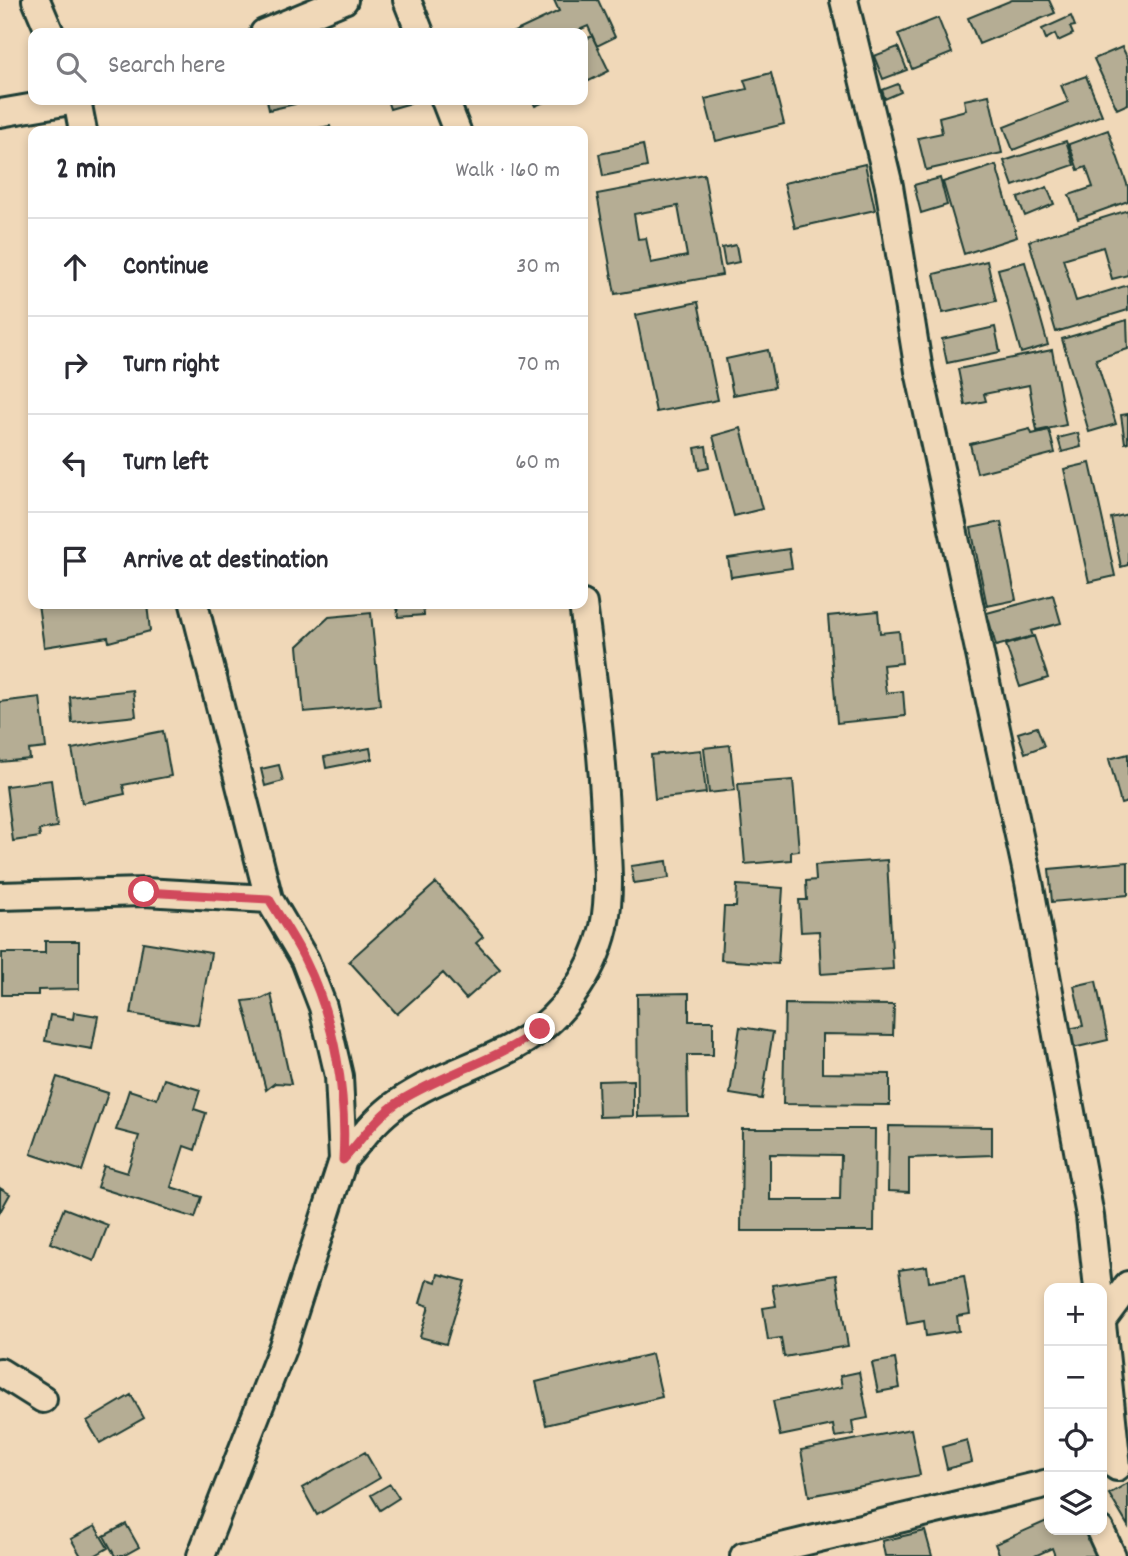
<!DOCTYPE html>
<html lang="en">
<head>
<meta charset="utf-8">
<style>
  body { margin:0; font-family:Dekko,sans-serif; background:#f7f7f7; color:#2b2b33 }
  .controls { position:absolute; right:21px; bottom:21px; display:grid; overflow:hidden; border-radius:14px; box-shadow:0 4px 10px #0003 }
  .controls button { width:63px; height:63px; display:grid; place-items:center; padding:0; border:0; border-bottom:2px solid #e1e1e2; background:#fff; color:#2b2b33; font:35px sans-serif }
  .stop { position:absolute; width:21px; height:21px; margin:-16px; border:5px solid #d1495b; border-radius:50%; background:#fff }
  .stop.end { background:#d1495b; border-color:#fff; box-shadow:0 2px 7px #0008 }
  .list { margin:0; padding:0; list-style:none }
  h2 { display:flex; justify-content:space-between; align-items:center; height:91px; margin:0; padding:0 28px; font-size:30px }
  h2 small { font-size:23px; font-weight:400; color:#7c7c81 }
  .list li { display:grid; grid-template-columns:46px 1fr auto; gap:21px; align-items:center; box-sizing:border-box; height:98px; padding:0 28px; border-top:2px solid #e1e1e2 }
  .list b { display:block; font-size:26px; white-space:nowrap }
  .list em { font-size:23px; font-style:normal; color:#7c7c81 }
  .icon { flex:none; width:38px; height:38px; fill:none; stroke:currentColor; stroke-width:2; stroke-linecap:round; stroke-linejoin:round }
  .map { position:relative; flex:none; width:1128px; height:1556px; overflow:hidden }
  .search { position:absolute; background:#fff; box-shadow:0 4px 10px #0003; left:28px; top:28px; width:560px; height:77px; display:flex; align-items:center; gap:18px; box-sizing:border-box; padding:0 24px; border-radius:14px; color:#7c7c81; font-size:26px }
  .panel { position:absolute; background:#fff; box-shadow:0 4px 10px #0003; left:28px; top:126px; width:560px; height:483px; border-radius:14px }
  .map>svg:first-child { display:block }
</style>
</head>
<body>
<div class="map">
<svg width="1128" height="1556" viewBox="0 0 1128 1556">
  <rect width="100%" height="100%" fill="#f0d8b8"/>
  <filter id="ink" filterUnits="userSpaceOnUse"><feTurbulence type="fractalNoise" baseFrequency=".0143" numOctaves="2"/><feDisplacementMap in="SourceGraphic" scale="14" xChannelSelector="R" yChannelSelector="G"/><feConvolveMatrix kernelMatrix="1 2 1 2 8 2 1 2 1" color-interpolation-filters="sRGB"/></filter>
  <g filter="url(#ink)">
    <!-- building -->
    <path fill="#b5ad94" stroke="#1f3d34" stroke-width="2" fill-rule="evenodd" d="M554,0H598L615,37L597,46L588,26L572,33H512L559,11Z
      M1012,0H1049L1055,13L979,44L968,18Z
      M1071,16L1075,26L1070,27L1073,34L1058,41L1055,34L1046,39L1042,29Z
      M938,18L952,53L912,69L898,34Z
      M592,36L609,71L583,84V41Z
      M898,47L907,70L883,79L874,56Z
      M1122,47L1128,59V104L1117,109L1094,59Z
      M771,73L784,124L716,141L705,99L747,89L744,80Z
      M1086,76L1102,115L1013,150L1004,127L1068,102L1061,85Z
      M898,84L901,92L885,99L882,90Z
      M989,95L1002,153L926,170L918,138L942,133L939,117L966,110L964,100Z
      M267,100H294L295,104L269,110Z
      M387,100H410L411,103L390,109Z
      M532,100H549L535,106Z
      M330,126L331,131H308V130Z
      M1108,130L1128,187V201L1078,219L1069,195L1093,187L1086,167L1078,170L1069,144Z
      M1066,141L1074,165L1013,186L1004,161Z
      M643,145L647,167L603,176L599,154Z
      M865,164L875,210L795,228L784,183Z
      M996,165L1017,237L964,254L943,182Z
      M704,174L722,275L615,294L597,194ZM678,206L687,256L651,263L646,238L638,239L634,214Z
      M940,178L947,205L921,213L914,185Z
      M1047,187L1054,204L1025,216L1018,198Z
      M1128,210V275L1112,279L1103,247L1063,259L1076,301L1128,285V310L1056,332L1029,241Z
      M736,245L739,262L725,265L722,248Z
      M987,261L996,301L943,313L934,274Z
      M1025,262L1048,345L1021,353L998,269Z
      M698,302L718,400L656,412L636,315Z
      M1127,320L1128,349L1096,359L1116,424L1089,432L1062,339Z
      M995,327L1000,352L947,363L942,339Z
      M768,350L775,387L733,395L726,359Z
      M1052,350L1066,425L1037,431L1029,385L984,394L986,401L965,405L958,369Z
      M1128,414V442L1125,443L1121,415Z
      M741,428L762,509L734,516L713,436Z
      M1030,429L1032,434L1049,430L1055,453L977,473L970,444Z
      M1078,433L1081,447L1062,452L1058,438Z
      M706,446L709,468L699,470L695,448Z
      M1090,463L1115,576L1089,582L1064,469Z
      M1128,514V565L1121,567L1111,518Z
      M1001,522L1016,600L987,606L971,528Z
      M789,549L792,568L731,577L728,558Z
      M1053,595L1061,623L1031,631L1033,636L996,646L987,613Z
      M38,604H147L150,631L109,642L108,637L44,647Z
      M397,604H423L424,615L398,617Z
      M878,611L880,633L899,631L902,663L883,665L886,693L903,691L905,716L837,723L828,616Z
      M371,613L380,705L304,712L298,646L329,617Z
      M1034,636L1048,678L1020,687L1006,645Z
      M133,690L136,716L72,723L70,697Z
      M40,697L46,748L29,750L30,759L0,762V702Z
      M1037,727L1044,746L1025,753L1018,733Z
      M163,731L171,776L123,785L125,794L82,803L72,749Z
      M730,745L735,790L709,793L704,748Z
      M370,748L372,759L326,768L324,757Z
      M701,750L706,793L655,799L651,755Z
      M1128,754V802L1121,804L1109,759Z
      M279,765L283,781L265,786L261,769Z
      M51,780L57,827L39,830L40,837L13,841L6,786Z
      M793,780L799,851L791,852V860L745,864L738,784Z
      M887,860L893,969L821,974L819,931L801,932L799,900H807L806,881L816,880L815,865Z
      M667,861L669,878L634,883L631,866Z
      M1128,862V895L1052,902L1049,869Z
      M436,883L483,937L476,943L500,969L466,999L443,973L397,1014L349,961Z
      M737,885L783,888L778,964L721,960L724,907H736Z
      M45,941H79V989L38,990V995H2V953H45Z
      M143,942L211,953L198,1025L131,1014Z
      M1096,981L1108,1040L1073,1048L1068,1029L1083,1026L1074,986Z
      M689,993V1021H713V1055H687L688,1116L638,1117L637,994Z
      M271,994L291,1084L275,1083L266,1090L243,1001L261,999Z
      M785,1004L894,1005L893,1035L822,1034V1073L890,1074V1105L783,1104Z
      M74,1012L98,1016L92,1049L45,1041L50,1015L73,1019Z
      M740,1027L773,1032L762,1099L730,1094Z
      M57,1077L108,1093L82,1171L31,1154Z
      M164,1079L200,1090L194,1109L206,1113L195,1150L184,1146L171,1187L202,1197L195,1218L97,1187L104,1166L127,1173L139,1136L116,1130L129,1090L157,1099Z
      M633,1080V1116L599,1117L598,1081Z
      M889,1126L992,1127V1155L909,1158V1192L888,1191Z
      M742,1129H875L874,1231H741ZM770,1154L841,1155L840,1200H770Z
      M0,1188L10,1194L0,1212Z
      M64,1208L108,1225L94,1261L50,1243Z
      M927,1266L929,1282L964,1276L970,1314L957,1316L959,1331L926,1336L924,1321L907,1324L899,1270Z
      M438,1274L465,1281L446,1344L420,1337L429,1306L420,1303L427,1279L436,1282Z
      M836,1275L848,1346L784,1357L781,1338L768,1340L763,1308L776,1306L772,1285Z
      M652,1354L662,1397L546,1425L536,1382Z
      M895,1359L900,1388L878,1392L872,1363Z
      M859,1372L868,1418L852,1421L854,1434L835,1437L833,1425L780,1436L773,1401L842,1387L840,1376Z
      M131,1395L144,1418L100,1443L87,1421Z
      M911,1429L920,1475L809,1496L801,1450Z
      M967,1440L972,1462L947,1469L942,1447Z
      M365,1452L380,1478L317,1515L302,1488Z
      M1128,1483V1526L1109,1494Z
      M390,1484L399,1498L380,1510L371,1495Z
      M1049,1520V1530H1091L1102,1556H1055L1052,1548L1035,1556H1000L995,1544Z
      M126,1524L139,1547L123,1556H115L104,1536Z
      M95,1526L108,1548L94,1556H81L71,1539Z
      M925,1531L932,1556H885L882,1541Z"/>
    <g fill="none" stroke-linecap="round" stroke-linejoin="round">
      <defs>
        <path id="minor" d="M36,0L50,33
          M407,0L420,33
          M844,0L889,186L919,371L1029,882L1090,1216L1098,1288
          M264,33L344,0
          M77,100L83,131
          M445,100L457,131
          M0,113L76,100
          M194,604L269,899L305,960L323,1007L339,1076L343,1160L283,1346L201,1556
          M0,896L144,892L269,899
          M343,1160C360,1140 376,1118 398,1103C435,1077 479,1066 518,1044C561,1020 593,974 604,927C610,897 608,867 606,837C604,758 593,682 583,604
          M1102,1320L1128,1285
          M1102,1324L1117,1467
          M0,1372L43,1399
          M1100,1530L1112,1556
          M744,1556L1049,1483"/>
      </defs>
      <!-- minor casing -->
      <use href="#minor" stroke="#1f3d34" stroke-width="32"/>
      <!-- minor -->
      <use href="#minor" stroke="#f0d8b8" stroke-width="26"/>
    </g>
  </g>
  <g fill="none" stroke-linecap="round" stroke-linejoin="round" filter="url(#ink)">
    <!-- route -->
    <path stroke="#d1495b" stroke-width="9" d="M144,892L269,899C281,919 295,939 305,960C335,1020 347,1094 343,1160C361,1140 377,1116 400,1101C445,1073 497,1060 540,1029"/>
  </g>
</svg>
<div class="controls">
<button>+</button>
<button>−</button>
<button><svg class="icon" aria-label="locate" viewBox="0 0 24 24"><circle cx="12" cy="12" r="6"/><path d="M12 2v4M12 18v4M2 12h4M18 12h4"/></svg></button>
<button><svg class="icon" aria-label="layers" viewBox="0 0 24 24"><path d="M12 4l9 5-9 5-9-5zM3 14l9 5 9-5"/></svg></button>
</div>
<div class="stop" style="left:144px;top:892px"></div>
<div class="stop end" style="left:540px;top:1029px"></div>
<div class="search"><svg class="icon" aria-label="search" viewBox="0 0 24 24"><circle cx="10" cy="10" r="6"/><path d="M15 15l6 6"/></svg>Search here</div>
<section class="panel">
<h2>2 min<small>Walk · 160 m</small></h2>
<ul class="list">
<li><svg class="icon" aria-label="ahead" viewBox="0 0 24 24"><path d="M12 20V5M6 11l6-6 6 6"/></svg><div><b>Continue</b></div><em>30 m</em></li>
<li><svg class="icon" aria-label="right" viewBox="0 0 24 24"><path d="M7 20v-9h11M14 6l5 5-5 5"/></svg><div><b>Turn right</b></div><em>70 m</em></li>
<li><svg class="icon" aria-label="left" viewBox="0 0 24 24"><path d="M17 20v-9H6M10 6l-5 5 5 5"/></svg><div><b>Turn left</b></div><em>60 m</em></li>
<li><svg class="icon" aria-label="arrive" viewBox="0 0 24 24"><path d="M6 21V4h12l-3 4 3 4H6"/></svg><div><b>Arrive at destination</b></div></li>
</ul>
</section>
</div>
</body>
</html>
